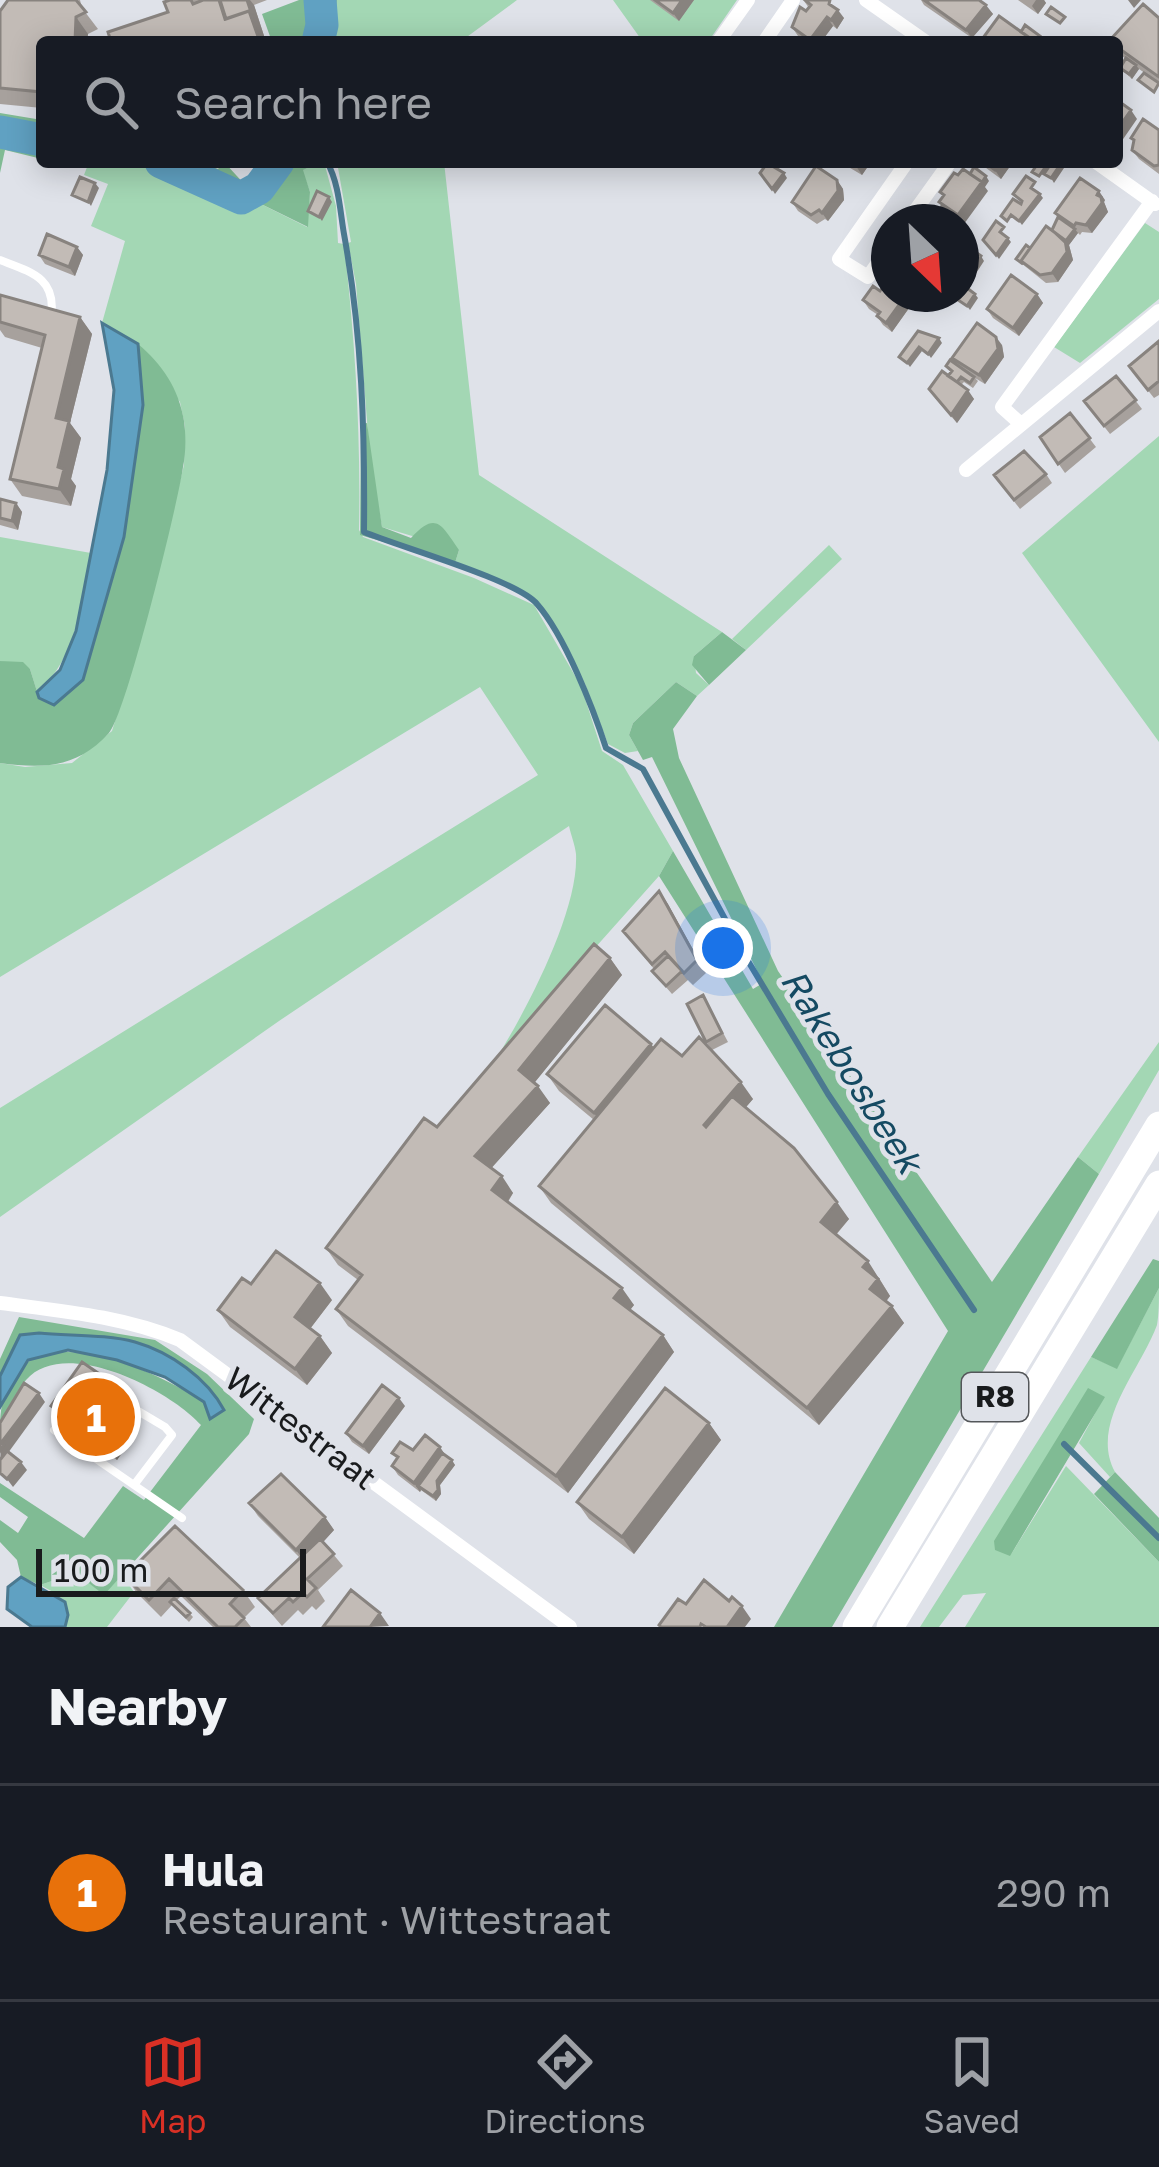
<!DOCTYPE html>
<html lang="en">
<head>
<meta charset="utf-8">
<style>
  body { margin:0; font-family:"Golos Text",sans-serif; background:#242831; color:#f1f3f6 }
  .compass { position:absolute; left:871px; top:204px; width:108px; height:108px; border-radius:50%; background:#171b24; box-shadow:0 6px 30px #0003; rotate:155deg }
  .scale { position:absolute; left:36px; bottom:30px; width:270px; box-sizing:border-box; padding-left:12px; border:6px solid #191b1d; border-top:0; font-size:33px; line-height:42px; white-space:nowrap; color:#191b1d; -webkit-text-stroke:9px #dfe2e9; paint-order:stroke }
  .you { position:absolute; left:723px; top:948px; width:42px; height:42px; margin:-30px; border:9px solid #fff; border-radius:50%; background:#1a73e8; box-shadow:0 0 0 18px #1a73e833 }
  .badge { display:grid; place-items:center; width:78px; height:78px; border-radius:50%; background:#d93025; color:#fff; font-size:39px; font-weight:700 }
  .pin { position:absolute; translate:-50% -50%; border:6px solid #fff; box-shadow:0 3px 12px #0006 }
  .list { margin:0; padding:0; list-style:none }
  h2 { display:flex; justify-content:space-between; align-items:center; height:156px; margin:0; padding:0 48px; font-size:51px }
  h2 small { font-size:39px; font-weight:400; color:#9ea1a6 }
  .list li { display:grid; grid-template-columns:78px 1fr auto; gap:36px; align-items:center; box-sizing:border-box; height:216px; padding:0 48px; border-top:3px solid #363941 }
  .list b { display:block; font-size:45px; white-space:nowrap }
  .list p { margin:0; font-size:39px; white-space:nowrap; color:#9ea1a6 }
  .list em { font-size:39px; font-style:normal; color:#9ea1a6 }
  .icon { flex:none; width:66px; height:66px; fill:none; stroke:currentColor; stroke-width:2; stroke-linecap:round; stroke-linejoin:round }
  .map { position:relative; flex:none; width:1159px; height:1627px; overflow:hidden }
  .search { position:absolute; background:#171b24; box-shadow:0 6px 30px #0003; left:36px; right:36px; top:36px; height:132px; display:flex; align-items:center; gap:30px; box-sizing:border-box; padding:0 42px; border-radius:12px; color:#9ea1a6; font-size:45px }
  .sheet { height:372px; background:#171b24 }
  nav { display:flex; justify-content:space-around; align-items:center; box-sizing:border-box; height:168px; border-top:3px solid #363941; background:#171b24; font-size:33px; color:#9ea1a6 }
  nav a { display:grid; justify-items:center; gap:6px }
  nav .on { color:#d93025 }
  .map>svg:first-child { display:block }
</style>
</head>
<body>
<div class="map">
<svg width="1159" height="1627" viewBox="0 0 1159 1627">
  <rect width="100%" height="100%" fill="#dfe2e9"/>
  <!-- green -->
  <path fill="#a3d7b4" d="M337,0H517L460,42H334Z
    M613,0H737L708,42H643Z
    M89,162H145L235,203L253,200L307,227L310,192L302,170L324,162L336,206L338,243L344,244C355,339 361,434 359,530L363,537L474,578L534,605L581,686L602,751L623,765L673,851L659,876L496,1059C526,1011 579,911 576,854C575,845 571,835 569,826L279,1021L0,1217V1108L538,775L480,687L0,977V763L25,767L72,763L112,731L145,623L184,465L185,426L180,402L138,344L102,323L125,241L91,226L108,184L84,175Z
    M337,162H444L479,475L722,632L694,656L696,673L709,685L697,696L676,682L633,723L629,735L638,751L625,753L608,744L585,684L537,601L455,563L459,550L382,527L370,458L356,284L348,243L351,242Z
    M1145,223L1159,232V299L1080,363L1054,347Z
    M1159,436V742L1022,553Z
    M0,537L91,553C81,602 78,658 37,692L30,669L0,661Z
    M829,545L842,559L746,650L732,639Z
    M1159,1042V1070L1099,1174L1078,1157Z
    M1159,1288C1159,1300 1159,1314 1157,1325C1140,1371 1089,1424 1115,1472L1110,1477L1079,1443L1104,1397L1010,1556L1066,1466L1159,1562V1627H965L986,1593L963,1595L939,1627H920L1091,1357L1117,1368Z
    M76,1573L104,1594L121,1574L134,1592L107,1627H65L68,1615L55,1593L40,1585Z"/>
  <!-- forest -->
  <path fill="#80bb94" d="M299,0H337L334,42H272L262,14Z
    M0,113L42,120V159L5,150L0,173Z
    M145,162H200L218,169L224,162L248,188L235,203Z
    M258,162H321L303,170L310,192L308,227L253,200L267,188L262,180L266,167Z
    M138,344C162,364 179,389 184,421C186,435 186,453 183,467C178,504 126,714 109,733C77,768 44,769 0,763V661L23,662L30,669L39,698L54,704L143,405Z
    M367,423L382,527L411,538C436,511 441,524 459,550L455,563L360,535L361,424Z
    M722,632L746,650L709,685L692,665L694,656Z
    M676,682L697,696L673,729L679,758L778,971L992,1282L1078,1157L1099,1174L832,1627H774L948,1331L659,876L673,851L753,989L763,983L652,757L643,760L629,735L633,723Z
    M1153,1259L1159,1261V1288L1117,1369L1091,1357Z
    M19,1317L155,1340L207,1374L254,1419L249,1434L104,1595L76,1573L40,1585L21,1577L17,1560L0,1542V1520L18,1533L28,1517L0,1497V1483L84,1538L123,1486L144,1500L201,1425C171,1391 65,1335 26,1380C14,1393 8,1415 0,1430C0,1301 141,1362 204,1402L194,1373L21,1335L0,1376V1359Z
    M1088,1388L1105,1397L1010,1556L995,1550L994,1541Z
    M1115,1472L1159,1518V1562L1094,1494Z"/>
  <!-- water -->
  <path fill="#60a1c2" stroke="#4b7990" stroke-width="3" d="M102,323L138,344L143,405L124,537L83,680L54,705L39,698L37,692L60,670L76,631L107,470L114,390Z
    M39,1333C69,1336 106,1334 135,1342C170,1352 207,1378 224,1410L210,1419L204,1402L165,1377L117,1360L68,1350L28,1360L0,1407V1376L20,1335Z
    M21,1577L65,1602L68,1615L65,1627H32L7,1609L8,1587Z"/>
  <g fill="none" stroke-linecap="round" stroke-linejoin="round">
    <!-- stream -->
    <path stroke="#4b7990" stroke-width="6" d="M327,162C339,183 340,211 344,234C362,334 365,432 364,532C400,547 517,580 537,604C565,636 593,708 606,748L643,769L748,961L828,1094L974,1310
      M1064,1444L1159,1538"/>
    <!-- river -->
    <path stroke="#60a1c2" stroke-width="33" d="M318,42L322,25L320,0
      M0,132L42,140
      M161,162L241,198L259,188L278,162"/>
    <!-- service -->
    <path stroke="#fff" stroke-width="8" d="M0,260C31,272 57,278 51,317
      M128,1405L165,1427L172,1435L134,1485
      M54,1430L182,1518"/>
    <!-- minor -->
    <path stroke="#fff" stroke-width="14" d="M866,0L926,42
      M718,42L748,0
      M764,42L793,0
      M1096,162L1155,204
      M907,222L950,162
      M889,247L868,277L839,259L907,162
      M1021,424L1002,407L1152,201
      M966,470L1159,311
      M0,1303C61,1311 122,1316 180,1340L570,1627"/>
    <!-- motorway -->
    <path stroke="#fff" stroke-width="27" d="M856,1627L1159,1125
      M890,1627L1159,1184"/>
  </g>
  <!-- wall -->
  <path fill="#a7a19d" d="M80,0L82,8L98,29L88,34L87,42H42V108L0,104V11Z
    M170,0H267L254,5L266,42L168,12Z
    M650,0H694L679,21Z
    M921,0H979L993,14L972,38L924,5Z
    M1018,0H1044L1046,3L1038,14Z
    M804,1L844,18L837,29L833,26L821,42H807L798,36L792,27L809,8Z
    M1159,18V83L1139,69L1132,79L1120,68L1126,59L1117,52V42Z
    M1159,130V174L1139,159L1132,150L1134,142L1131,138Z
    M840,162H871L862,175Z
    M978,162H1013L1001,179Z
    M837,180L843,189L844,200L828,221L825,219L817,224L798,211L792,202Z
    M1105,200L1104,202L1108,212L1092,233L1082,232L1080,235L1078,233L1069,245L1073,260L1058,282L1046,283L1016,259L1052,230L1058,217L1055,213Z
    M77,247L83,255L75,276L45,264L39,255Z
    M889,264V294H919L892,332L883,325L877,316L878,315L869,309L863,300L880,291L888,280L883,273Z
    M1037,294L1043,303L1019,336L993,318L987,309Z
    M0,295L80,317L92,334L70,423L81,438L71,479L76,486L71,506L22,496L10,479L42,348L5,337L0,330Z
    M1159,341V395L1154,398L1135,374Z
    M1002,345L1004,357L985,384L975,378L978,381L973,388L964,382L961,385L974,399L957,423L935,398L951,372L946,366L956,364L952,358Z
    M1116,376L1142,409L1110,434L1084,401Z
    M1070,413L1096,447L1065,473L1040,437Z
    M1046,474L1052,483L1020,509L994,475Z
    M0,499L16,503L22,512L18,530L0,525Z
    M659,891L706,973L693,985L688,980L672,994L652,971L654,969L623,931Z
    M610,958L622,975L534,1083L550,1103L491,1168L513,1193L508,1202L634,1305L630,1310L663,1335L674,1352L568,1493L348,1326L336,1309L358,1280L338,1265L326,1248L437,1127Z
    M703,995L728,1042L712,1050L706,1042Z
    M651,1044L654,1048L682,1056L753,1099L746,1107L849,1219L836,1235L879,1278L890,1296L886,1302L892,1306L904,1323L819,1425L551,1203L539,1186L594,1120L559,1091L547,1074Z
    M332,1300L310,1329L320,1336L332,1353L307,1385L230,1327L218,1310Z
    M111,1382L120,1395L117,1399L123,1403L132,1416L124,1427L132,1439L117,1460L60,1419L51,1406Z
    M405,1406L369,1454L352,1442L346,1433Z
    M709,1423L721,1440L634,1554L589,1519L577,1502Z
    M413,1450L446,1456L455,1465L440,1485L441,1494L436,1501L421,1490L420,1492L398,1475L392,1466L397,1459L392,1453Z
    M249,1503L325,1517L334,1530L323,1542L343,1566L318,1590L325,1601L316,1610L312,1606L303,1615L298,1610L282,1626L258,1598L300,1558L258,1516Z
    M175,1526L243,1590L255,1607L244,1618L251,1627H213L181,1596L177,1600L193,1617L189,1622L172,1605L161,1617L137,1593L125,1576Z"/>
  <!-- shaded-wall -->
  <path fill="#88837f" d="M247,0H250L254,5L266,42H260Z
    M682,0H694L679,21L673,13Z
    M1036,0H1044L1046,3L1038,14L1032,6Z
    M1128,0H1141L1134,8Z
    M986,5L993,14L972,38L966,30Z
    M838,10L844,18L837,29L831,20Z
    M76,17L88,34L87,42H75Z
    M827,17L833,26L821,42H812L810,40Z
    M1136,65L1139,69L1132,79L1129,74Z
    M1131,110L1137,119L1119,145L1117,130Z
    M859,162H871L862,175L856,166Z
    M1001,162H1013L1001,179L995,170Z
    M1062,162L1066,165L1054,183L1051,178Z
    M784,173L787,178L775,194L772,189Z
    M986,176L989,181L985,187L988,191L964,224L958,215Z
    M837,180L843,189L844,200L828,221L822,213Z
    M95,183L99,188L91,206L88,202Z
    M1099,191L1105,200L1104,202L1108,212L1092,233L1086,225Z
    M1040,194L1043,198L1022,225L1019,221Z
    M329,197L332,202L322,221L319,217Z
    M1075,229L1078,233L1069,245L1073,260L1058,282L1052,273L1065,240Z
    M1008,238L1011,242L999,259L996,255Z
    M77,247L83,255L75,276L69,267Z
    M981,256L984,261L973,278L970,273Z
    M966,280L969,284L959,297L957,294H961V286Z
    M907,294H919L892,332L886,323Z
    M975,294L978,298L970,310L967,306Z
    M1037,294L1043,303L1019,336L1013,328Z
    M80,317L92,334L70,423L81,438L71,479L76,486L71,506L59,489L56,418Z
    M996,337L1002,345L1004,357L985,384L979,375Z
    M939,338L942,343L931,358L928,354Z
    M919,347L922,351L910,367L907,363Z
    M968,390L974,399L957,423L951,415Z
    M16,503L22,512L18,530L12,521Z
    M659,891L668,904L706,973L697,960Z
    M610,958L622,975L531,1087L519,1070Z
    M651,1044L663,1061L606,1130L594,1113Z
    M741,1082L753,1099L716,1142L704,1125Z
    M538,1086L550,1103L487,1173L475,1156Z
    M502,1176L513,1193L504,1207L492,1190Z
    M837,1202L849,1219L832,1239L821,1222Z
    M868,1261L890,1296L882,1306L870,1289L863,1267Z
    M320,1283L332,1300L306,1334L295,1317Z
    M622,1288L634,1305L626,1315L614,1298Z
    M892,1306L904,1323L819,1425L807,1408Z
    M663,1335L674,1352L568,1493L556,1476Z
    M320,1336L332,1353L307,1385L295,1369Z
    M111,1382L120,1395L114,1403L105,1391Z
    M39,1393L45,1402L0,1464L1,1443Z
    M399,1398L405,1406L369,1454L363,1446Z
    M123,1403L132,1416L124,1427L132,1439L117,1460L108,1447L112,1419Z
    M709,1423L721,1440L634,1554L622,1537Z
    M440,1447L446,1456L418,1486L421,1490L420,1492L414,1483Z
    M452,1460L455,1465L440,1485L441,1494L436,1501L433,1496L437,1481Z
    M21,1462L27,1470L13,1487L7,1479Z
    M325,1517L334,1530L305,1562L296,1550Z
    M742,1606L751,1619L745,1627H727Z
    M380,1613L389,1626L370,1627Z"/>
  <!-- building -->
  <path fill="#c2bbb6" stroke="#88837f" stroke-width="3" d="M8,0H76L86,12L76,17L75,42H42V92L0,88V11Z
    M170,0H191L193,4L203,0H219L225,19L249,11L260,42H111L108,32L168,12L164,2Z
    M220,0H247L252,15L249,11L226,19Z
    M655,0H682L673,13Z
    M805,0H830L829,4L838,10L831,20L827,17L810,40L792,27L800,7L806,11L811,5Z
    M924,0H979L986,5L966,30Z
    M1143,4L1159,18V77L1117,47V42L1109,41Z
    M1051,7L1065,17L1060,23L1046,14Z
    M999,16L1034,41L1033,42H980Z
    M1025,25L1040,36L1036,42L1021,32Z
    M1126,58L1136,65L1129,74L1120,68Z
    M1144,73L1159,83L1154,92L1138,80Z
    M1117,100L1131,110L1117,130Z
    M1143,119L1159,130V165L1154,166L1132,150L1134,140L1131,138Z
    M768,162H778L774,167L784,173L772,189L760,173Z
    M984,162H1001L995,170Z
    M1039,162H1049L1039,176L1032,172Z
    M1052,162H1062L1051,178L1044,174Z
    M816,166L837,180L838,191L822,213L819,210L811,215L792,202Z
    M974,167L986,176L981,184L982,182L970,174Z
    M963,169L982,182L958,215L939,202L944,195L940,192L954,173L958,175Z
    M1026,176L1035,182L1031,188L1040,194L1019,221L1011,215L1007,221L1001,216L1013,199L1021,204L1022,201L1013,194Z
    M80,177L95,183L88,202L72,195Z
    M1080,178L1099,191L1097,195L1101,197L1102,203L1086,225L1076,223L1074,226L1055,213Z
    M317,191L329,197L319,217L308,211Z
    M942,206L961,220L960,222H948L937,214Z
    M925,213L937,222H919Z
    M1058,217L1075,229L1065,242L1052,230Z
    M996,221L1004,227L1000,232L1008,238L996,255L983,240Z
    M1046,226L1065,240L1067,252L1052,273L1040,275L1021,261Z
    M47,234L77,247L69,267L39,255Z
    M1026,245L1030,248L1021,261L1023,264L1016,259Z
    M974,251L981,256L970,273L962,268Z
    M1011,275L1037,294L1013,328L987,309Z
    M889,278V294H907L886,323L877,316L880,312L863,300L873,286L880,291Z
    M967,288L975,294L967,306L958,300Z
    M0,295L80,317L56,418L69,421L58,467L64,469L59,489L10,479L45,335L0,322Z
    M977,323L996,337L998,349L979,375L952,358Z
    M918,331L939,338L928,354L919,347L907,363L899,357Z
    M1159,341V381L1148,390L1129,366Z
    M950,360L974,377L970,383L961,377L957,382L948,376L952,371L946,366Z
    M942,371L968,390L951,415L929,389Z
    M1116,376L1136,400L1104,426L1084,401Z
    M1070,413L1090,438L1058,464L1040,437Z
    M1024,451L1046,474L1014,500L994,475Z
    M0,499L16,503L12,521L0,518Z
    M659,891L697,960L684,973L665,952L652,964L623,931Z
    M594,944L610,958L519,1070L538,1086L475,1156L502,1176L492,1190L622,1288L614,1298L663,1335L556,1476L336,1309L362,1275L326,1248L424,1118L437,1127Z
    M668,956L682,971L666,986L652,971Z
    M703,995L722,1033L706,1042L687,1004Z
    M605,1005L651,1044L594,1113L547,1074Z
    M699,1037L741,1082L704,1125L706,1127L732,1096L794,1148L837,1202L821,1222L868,1261L863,1267L878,1279L870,1289L892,1306L807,1408L539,1186L661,1039L682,1056Z
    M276,1251L320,1283L295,1317L320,1336L295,1369L218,1310L242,1278L251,1284Z
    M82,1362L111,1382L105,1391L123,1403L112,1419L123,1426L108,1447L51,1406Z
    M24,1383L39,1393L1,1443L4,1445L0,1451V1423Z
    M382,1385L399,1398L363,1446L346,1433Z
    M665,1388L709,1423L622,1537L577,1502Z
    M425,1435L440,1447L414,1483L392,1466L398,1457L392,1453L400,1442L413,1450Z
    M7,1451L21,1462L7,1479L0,1473V1460Z
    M442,1453L452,1460L437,1481L438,1490L433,1496L418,1486Z
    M281,1474L325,1517L296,1550L249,1503Z
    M175,1526L243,1590L230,1604L244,1618L235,1627H218L169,1579L149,1600L125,1576Z
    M320,1539L334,1554L307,1579L316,1588L307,1597L303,1593L293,1602L289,1598L273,1613L258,1598Z
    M704,1580L729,1601L732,1597L742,1606L727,1627H706L701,1624L700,1627H661L659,1625L678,1599L686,1604Z
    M351,1590L380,1613L370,1627H323Z
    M174,1598L190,1613L186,1617L170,1602Z"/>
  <g text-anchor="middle" stroke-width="10" stroke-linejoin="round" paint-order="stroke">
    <!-- shield labels -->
    <rect fill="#dfe2e9" stroke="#54575a" stroke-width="3" x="962" y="1373" width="66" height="48" rx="9"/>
    <g font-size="30" font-weight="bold" fill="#191b1d">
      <text x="995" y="1407">R8</text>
    </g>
    <!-- street labels -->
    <g font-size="33" fill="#191b1d" stroke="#dfe2e9">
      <text transform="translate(301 1428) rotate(37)" y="12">Wittestraat</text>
    </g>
    <!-- water labels -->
    <g font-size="36" font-style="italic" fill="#154a62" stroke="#dfe2e9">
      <text transform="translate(852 1071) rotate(58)" y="13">Rakebosbeek</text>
    </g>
  </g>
</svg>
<svg class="compass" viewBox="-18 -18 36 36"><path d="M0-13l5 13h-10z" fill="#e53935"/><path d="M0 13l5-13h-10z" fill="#9ea1a6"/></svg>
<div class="scale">100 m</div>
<div class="you"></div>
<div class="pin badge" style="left:96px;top:1417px;background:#e8710a">1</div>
<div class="search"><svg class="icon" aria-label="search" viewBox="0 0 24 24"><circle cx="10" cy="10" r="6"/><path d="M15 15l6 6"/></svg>Search here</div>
</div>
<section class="sheet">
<h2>Nearby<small></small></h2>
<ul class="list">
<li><span class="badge" style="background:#e8710a">1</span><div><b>Hula</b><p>Restaurant · Wittestraat</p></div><em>290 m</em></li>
</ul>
</section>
<nav>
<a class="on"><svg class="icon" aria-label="map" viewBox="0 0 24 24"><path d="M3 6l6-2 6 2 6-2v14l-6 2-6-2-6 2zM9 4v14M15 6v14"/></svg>Map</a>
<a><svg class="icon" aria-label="directions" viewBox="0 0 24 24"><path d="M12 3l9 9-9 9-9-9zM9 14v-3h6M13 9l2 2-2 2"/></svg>Directions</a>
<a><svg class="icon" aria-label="saved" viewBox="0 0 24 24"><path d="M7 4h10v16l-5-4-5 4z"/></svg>Saved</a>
</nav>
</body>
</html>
